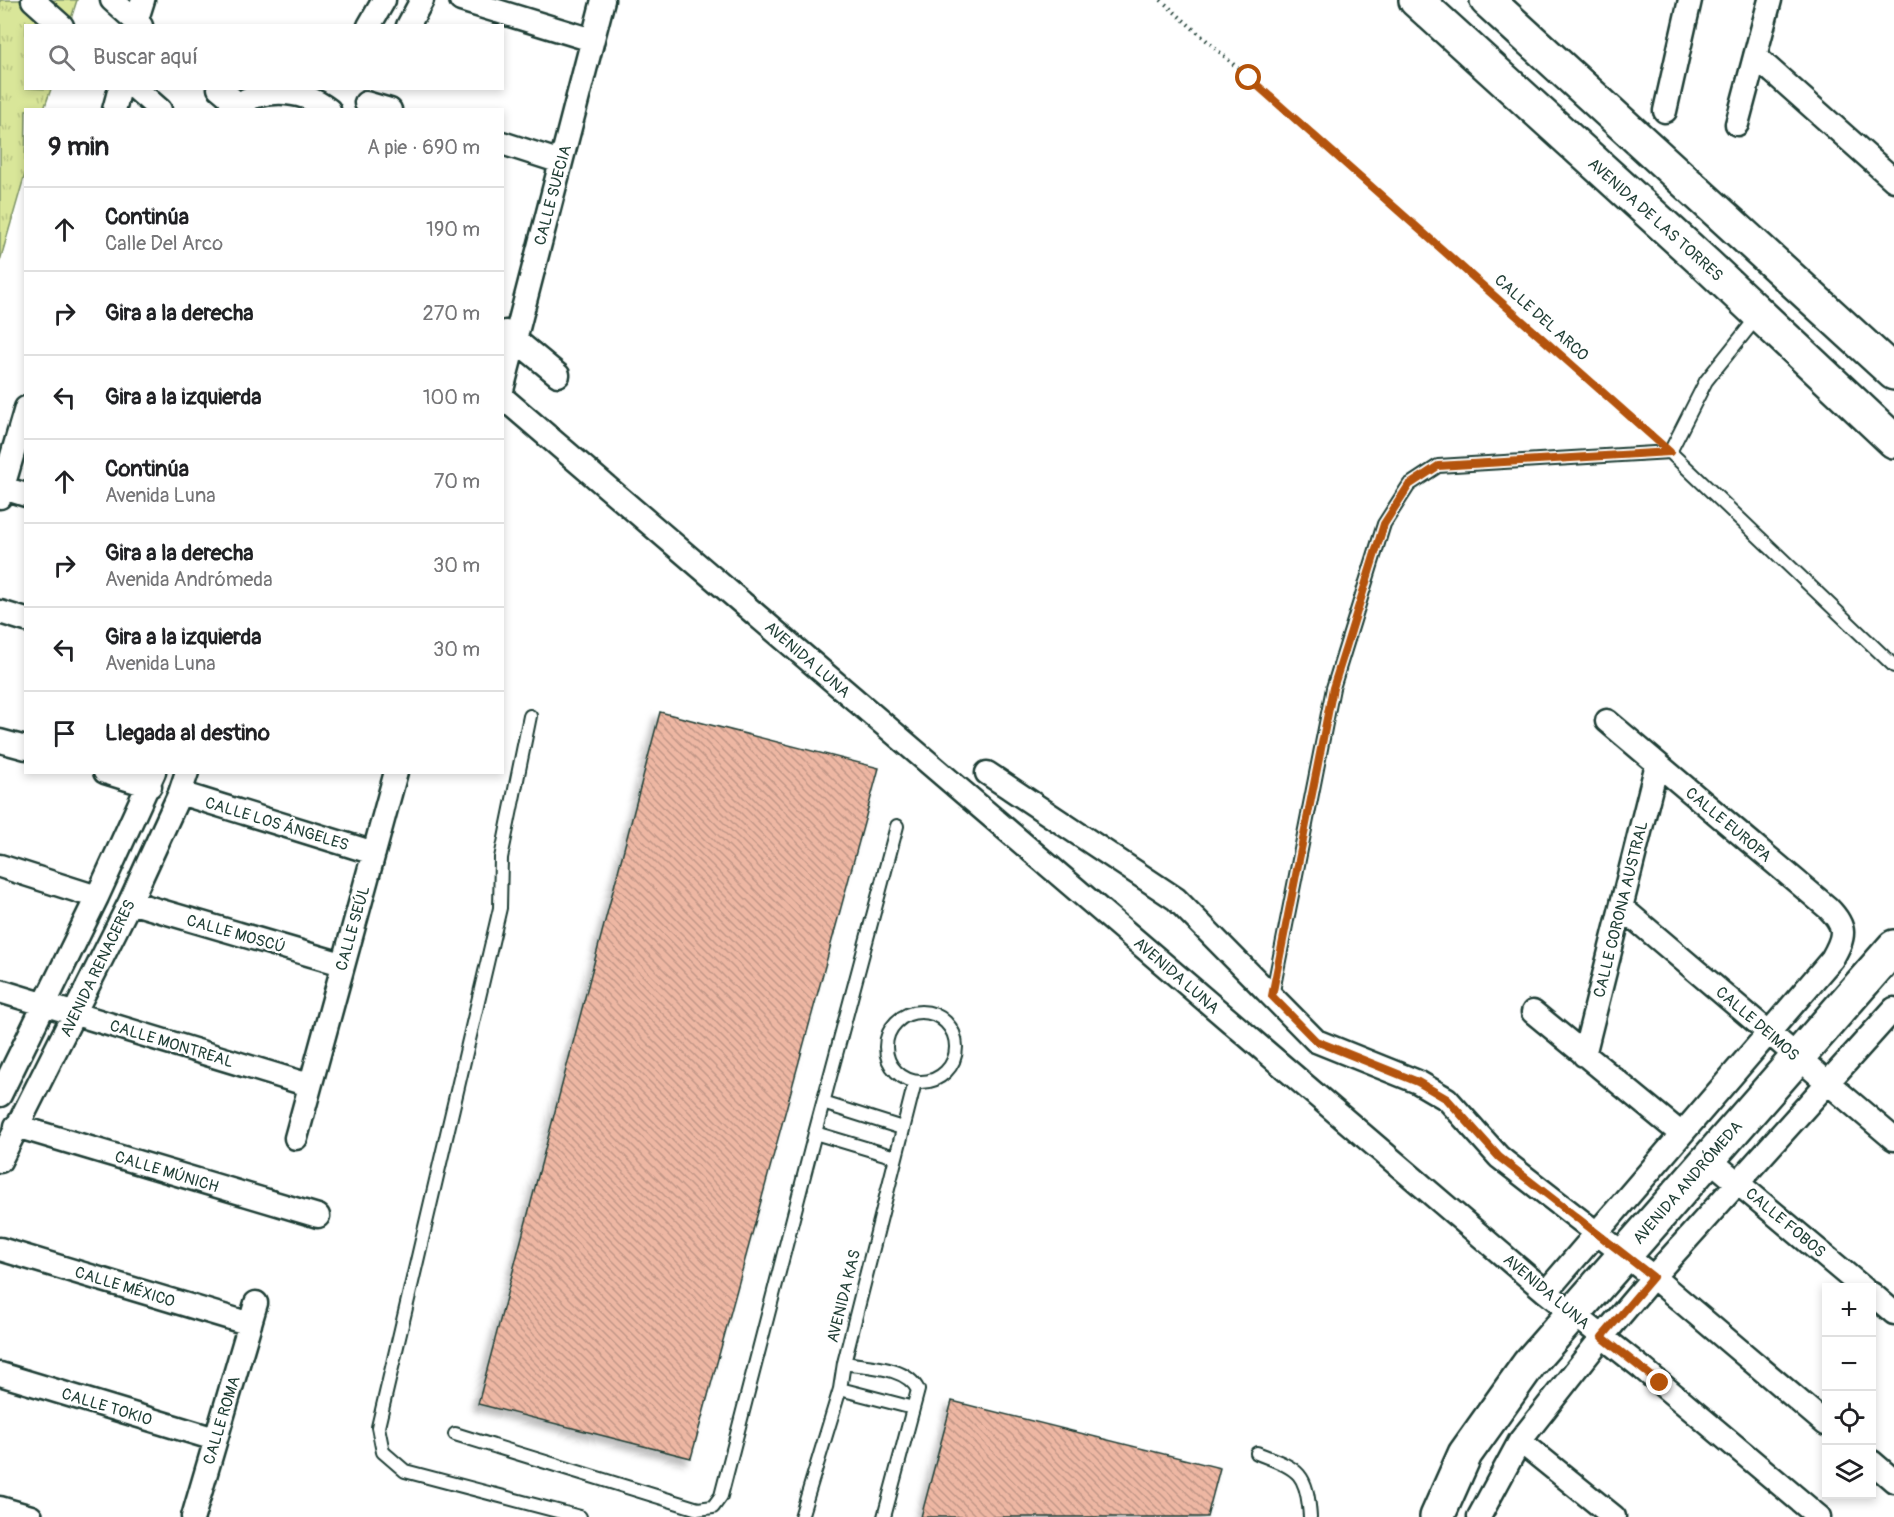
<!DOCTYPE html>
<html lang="es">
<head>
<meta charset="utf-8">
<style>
  body { margin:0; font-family:Pangolin,sans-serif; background:#f2f2f2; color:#202124 }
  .controls { position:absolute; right:18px; bottom:18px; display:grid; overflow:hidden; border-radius:0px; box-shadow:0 3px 9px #0003 }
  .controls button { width:54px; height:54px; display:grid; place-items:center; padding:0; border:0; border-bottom:2px solid #e0e0e0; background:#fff; color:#202124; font:30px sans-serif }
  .stop { position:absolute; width:18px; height:18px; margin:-14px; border:4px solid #b45309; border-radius:50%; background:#fff }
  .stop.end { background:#b45309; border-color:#fff; box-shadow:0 2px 6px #0008 }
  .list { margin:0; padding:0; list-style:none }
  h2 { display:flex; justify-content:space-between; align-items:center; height:78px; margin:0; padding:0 24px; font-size:26px }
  h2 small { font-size:20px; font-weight:400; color:#757577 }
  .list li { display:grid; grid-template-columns:39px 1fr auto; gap:18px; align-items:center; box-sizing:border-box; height:84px; padding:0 24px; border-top:2px solid #e0e0e0 }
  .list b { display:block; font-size:22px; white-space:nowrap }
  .list p { margin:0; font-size:20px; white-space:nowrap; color:#757577 }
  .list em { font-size:20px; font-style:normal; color:#757577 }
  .icon { flex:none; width:33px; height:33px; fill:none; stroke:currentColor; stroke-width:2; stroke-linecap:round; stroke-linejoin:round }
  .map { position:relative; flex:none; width:1894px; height:1517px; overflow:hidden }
  .search { position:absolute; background:#fff; box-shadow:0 3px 9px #0003; left:24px; top:24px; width:480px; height:66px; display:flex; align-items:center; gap:15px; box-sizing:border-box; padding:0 21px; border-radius:0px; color:#757577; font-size:22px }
  .panel { position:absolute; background:#fff; box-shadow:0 3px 9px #0003; left:24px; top:108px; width:480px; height:666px; border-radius:0px }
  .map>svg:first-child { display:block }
</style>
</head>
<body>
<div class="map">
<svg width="1894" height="1517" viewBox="0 0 1894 1517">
  <defs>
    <pattern id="grass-tufts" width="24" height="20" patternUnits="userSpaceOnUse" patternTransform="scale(1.5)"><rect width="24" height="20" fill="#d9e699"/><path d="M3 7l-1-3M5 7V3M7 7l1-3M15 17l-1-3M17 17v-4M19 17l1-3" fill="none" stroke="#bac684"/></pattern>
    <pattern id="building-back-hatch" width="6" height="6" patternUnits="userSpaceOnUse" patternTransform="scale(1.5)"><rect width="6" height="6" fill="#eeb7a3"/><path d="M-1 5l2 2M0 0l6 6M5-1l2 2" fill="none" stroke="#c09686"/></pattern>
    <filter id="shadow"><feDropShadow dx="-5.5" dy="5.5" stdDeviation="3" flood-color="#0004"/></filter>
  </defs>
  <rect width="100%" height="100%" fill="#fff"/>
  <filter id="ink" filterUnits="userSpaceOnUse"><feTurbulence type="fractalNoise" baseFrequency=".0167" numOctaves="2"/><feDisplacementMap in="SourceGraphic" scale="12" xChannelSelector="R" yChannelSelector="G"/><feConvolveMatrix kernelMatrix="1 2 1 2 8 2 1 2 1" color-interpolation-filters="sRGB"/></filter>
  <g filter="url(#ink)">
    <!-- grass -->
    <path fill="url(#grass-tufts)" stroke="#7c9266" stroke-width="1.5" d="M0,0H77L69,25L26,26V88L51,89L44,109L26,110L25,174L0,261Z"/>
    <!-- building -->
    <path fill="url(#building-back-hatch)" stroke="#1f3d34" stroke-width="1.5" filter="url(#shadow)" d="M660,712L879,768L691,1458L478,1404Z
      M952,1401L1220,1468L1207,1517H921Z"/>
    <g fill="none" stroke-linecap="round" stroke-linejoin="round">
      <defs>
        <path id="lane" d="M1670,452L1894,666
          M530,716L501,858L500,908L378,1427L383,1452L405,1471L580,1517
          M1272,996L1333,688L1384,524L1409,485L1438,466L1670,452L1706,381L1758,316
          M886 1047a35 35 0 1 1 70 0a35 35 0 1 1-70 0Z
          M823,1103L897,826
          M815,1133L823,1103L902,1128
          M844,1363C867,1367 906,1366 918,1390L884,1517
          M840,1389L913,1408
          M455,1434L698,1509L713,1507L721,1496L815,1133L895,1157
          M1257,1453C1297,1469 1307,1470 1310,1517
          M801,1517L840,1389L844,1363L915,1082"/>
        <path id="street" d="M33,0L62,26
          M112,0L141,26
          M461,0L592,40
          M136,22L143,0
          M369,26L384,0
          M408,26L422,0
          M1755,56L1894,180
          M135,88L160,110
          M219,88L245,110
          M366,103L390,110
          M114,110L120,88
          M229,110C260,87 299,87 329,110
          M1665,111L1690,0
          M1737,124L1770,0
          M502,143L561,162
          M506,332L558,375
          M502,390L603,0
          M502,397L1546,1292L1642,1368L1819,1517
          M0,487L26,495
          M0,497L26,408
          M0,612L26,620
          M0,741L26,748
          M105,772L150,786
          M987,773L1176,899L1316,1041L1418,1082L1447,1099L1499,1157L1653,1277L1826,1424
          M180,793L374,853
          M0,866L97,897
          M130,902L342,964
          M1621,907L1894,1139
          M0,991L309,1085
          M1533,1012L1680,1133
          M1584,1055L1657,764
          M0,1095L97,897L154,772
          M16,1126L318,1216
          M296,1138L396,772
          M1708,1158L1863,1288
          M0,1161L130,902L180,793L187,772
          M0,1249L250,1324
          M1546,1292L1832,959C1845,936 1847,927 1828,908L1607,721
          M1872,1294L1894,1313
          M0,1374L215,1439
          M1520,1441L1614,1517
          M1872,1462L1894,1481
          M0,1508L31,1517
          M193,1517L256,1303
          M1479,1517L1520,1441L1602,1337L1653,1277L1894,1009"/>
        <path id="secondary" d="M1416,0L1707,265L1894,441
          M1487,0L1894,373
          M1437,1517L1465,1454L1529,1364L1894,947"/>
      </defs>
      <!-- lane casing -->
      <use href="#lane" stroke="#1f3d34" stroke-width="16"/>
      <!-- street casing -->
      <use href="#street" stroke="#1f3d34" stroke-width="27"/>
      <!-- secondary casing -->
      <use href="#secondary" stroke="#1f3d34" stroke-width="38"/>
      <!-- path -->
      <path stroke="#1f3d34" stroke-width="4" stroke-dasharray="1.5 4.5" stroke-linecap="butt" d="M1161,0L1654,438"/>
      <!-- lane -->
      <use href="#lane" stroke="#fff" stroke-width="12"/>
      <!-- street -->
      <use href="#street" stroke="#fff" stroke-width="22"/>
      <!-- secondary -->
      <use href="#secondary" stroke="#fff" stroke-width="33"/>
    </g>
  </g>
  <g fill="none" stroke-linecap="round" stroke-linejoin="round" filter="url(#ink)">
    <!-- route -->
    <path stroke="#b45309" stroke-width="8" d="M1249,78L1670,452L1438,466L1409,485L1384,524L1346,647L1333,688L1272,996L1316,1041L1418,1082L1447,1099L1499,1157L1653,1277L1602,1337L1660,1383"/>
  </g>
  <g text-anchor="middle" stroke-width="4.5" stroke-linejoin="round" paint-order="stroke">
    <!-- street labels -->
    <g font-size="16" fill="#1f3d34" stroke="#fff">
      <text transform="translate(552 195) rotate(-75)" y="6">CALLE SUECIA</text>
      <text transform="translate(1656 219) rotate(42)" y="6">AVENIDA DE LAS TORRES</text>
      <text transform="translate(1542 317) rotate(42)" y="6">CALLE DEL ARCO</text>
      <text transform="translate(808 659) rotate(41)" y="6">AVENIDA LUNA</text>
      <text transform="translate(277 823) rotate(17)" y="6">CALLE LOS ÁNGELES</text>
      <text transform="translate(1729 824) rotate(40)" y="6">CALLE EUROPA</text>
      <text transform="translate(1620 909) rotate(-76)" y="6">CALLE CORONA AUSTRAL</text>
      <text transform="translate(352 928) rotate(-74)" y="6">CALLE SEÚL</text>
      <text transform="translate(236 933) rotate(16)" y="6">CALLE MOSCÚ</text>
      <text transform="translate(97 968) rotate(-64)" y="6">AVENIDA RENACERES</text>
      <text transform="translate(1177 975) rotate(41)" y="6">AVENIDA LUNA</text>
      <text transform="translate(1758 1023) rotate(41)" y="6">CALLE DEIMOS</text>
      <text transform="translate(172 1043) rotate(17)" y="6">CALLE MONTREAL</text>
      <text transform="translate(167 1171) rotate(17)" y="6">CALLE MÚNICH</text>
      <text transform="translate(1687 1182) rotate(-49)" y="6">AVENIDA ANDRÓMEDA</text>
      <text transform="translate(1786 1222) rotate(40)" y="6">CALLE FOBOS</text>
      <text transform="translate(125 1286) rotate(17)" y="6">CALLE MÉXICO</text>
      <text transform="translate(1547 1291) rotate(40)" y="6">AVENIDA LUNA</text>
      <text transform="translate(843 1296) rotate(-76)" y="6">AVENIDA KAS</text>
      <text transform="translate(107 1406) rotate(17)" y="6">CALLE TOKIO</text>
      <text transform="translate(221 1420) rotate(-73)" y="6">CALLE ROMA</text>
    </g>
  </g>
</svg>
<div class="controls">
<button>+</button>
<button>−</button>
<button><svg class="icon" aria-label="locate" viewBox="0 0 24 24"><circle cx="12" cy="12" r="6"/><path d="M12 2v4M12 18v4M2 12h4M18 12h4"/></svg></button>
<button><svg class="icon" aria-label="layers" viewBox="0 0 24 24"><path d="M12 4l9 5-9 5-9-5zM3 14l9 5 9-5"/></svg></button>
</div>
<div class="stop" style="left:1249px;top:78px"></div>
<div class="stop end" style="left:1660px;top:1383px"></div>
<div class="search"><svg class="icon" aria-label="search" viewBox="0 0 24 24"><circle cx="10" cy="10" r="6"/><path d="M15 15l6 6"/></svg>Buscar aquí</div>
<section class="panel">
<h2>9 min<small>A pie · 690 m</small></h2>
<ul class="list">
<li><svg class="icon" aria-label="ahead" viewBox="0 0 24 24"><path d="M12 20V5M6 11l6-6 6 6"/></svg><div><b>Continúa</b><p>Calle Del Arco</p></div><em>190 m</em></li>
<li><svg class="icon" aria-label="right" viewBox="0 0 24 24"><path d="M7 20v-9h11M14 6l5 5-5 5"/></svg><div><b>Gira a la derecha</b></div><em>270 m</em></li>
<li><svg class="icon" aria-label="left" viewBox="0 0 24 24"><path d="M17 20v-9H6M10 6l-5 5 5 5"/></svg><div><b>Gira a la izquierda</b></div><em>100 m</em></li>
<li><svg class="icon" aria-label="ahead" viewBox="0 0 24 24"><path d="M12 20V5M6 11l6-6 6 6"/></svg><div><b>Continúa</b><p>Avenida Luna</p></div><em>70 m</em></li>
<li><svg class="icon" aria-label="right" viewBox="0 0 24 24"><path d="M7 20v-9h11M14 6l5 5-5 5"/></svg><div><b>Gira a la derecha</b><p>Avenida Andrómeda</p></div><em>30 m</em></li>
<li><svg class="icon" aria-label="left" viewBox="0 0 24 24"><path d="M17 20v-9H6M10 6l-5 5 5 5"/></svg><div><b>Gira a la izquierda</b><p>Avenida Luna</p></div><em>30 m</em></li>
<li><svg class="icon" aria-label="arrive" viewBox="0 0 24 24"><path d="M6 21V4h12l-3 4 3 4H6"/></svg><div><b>Llegada al destino</b></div></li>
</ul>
</section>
</div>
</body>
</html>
